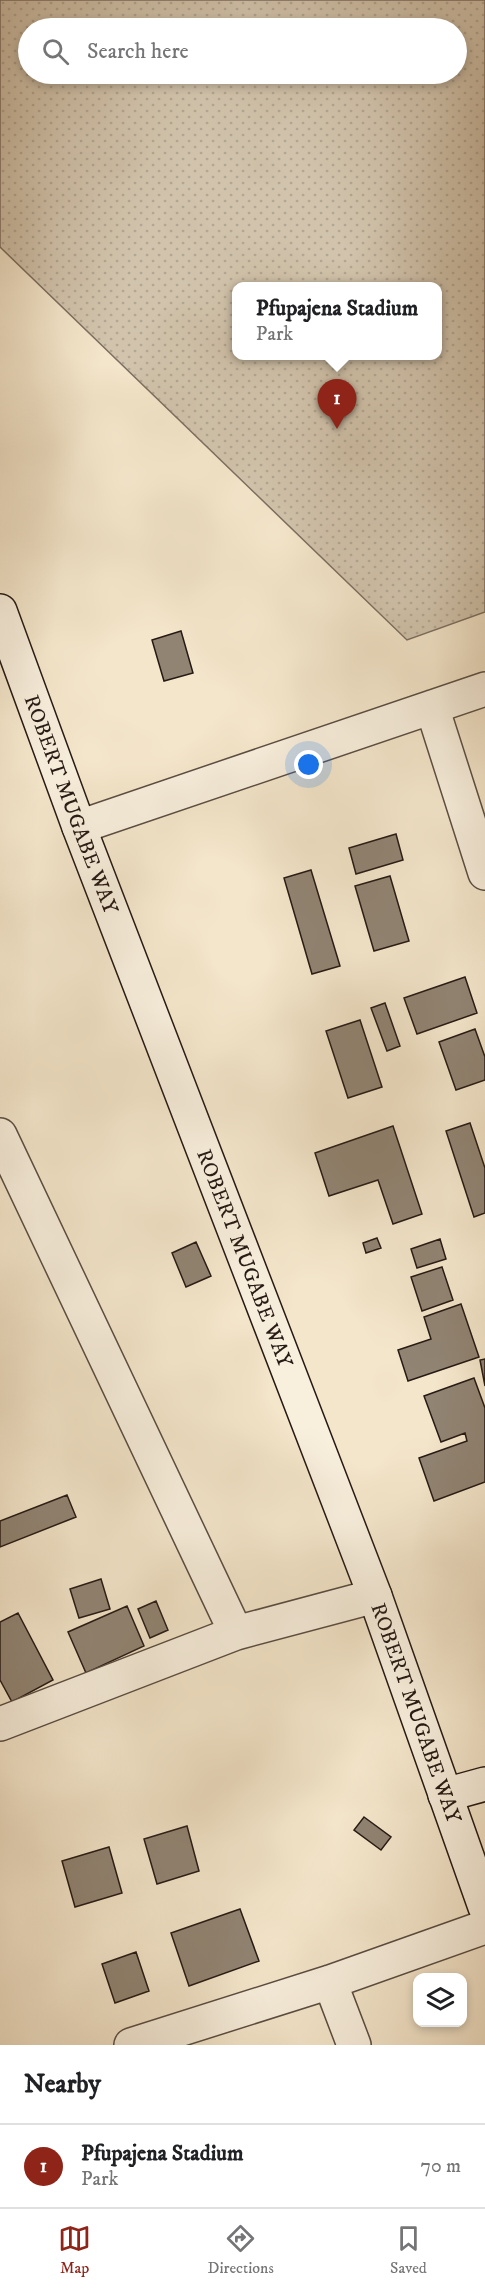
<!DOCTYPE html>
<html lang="en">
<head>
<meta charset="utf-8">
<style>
  body { margin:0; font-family:"IM FELL DW Pica",serif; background:#f2f2f2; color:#202124 }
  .controls { position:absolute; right:18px; bottom:18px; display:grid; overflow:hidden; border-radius:12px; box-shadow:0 3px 9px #0003 }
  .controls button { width:54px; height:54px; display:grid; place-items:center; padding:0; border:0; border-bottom:2px solid #e0e0e0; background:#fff; color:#202124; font:30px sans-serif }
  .you { position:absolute; left:309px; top:765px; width:21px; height:21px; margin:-15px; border:4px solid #fff; border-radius:50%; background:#1a73e8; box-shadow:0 0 0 9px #1a73e833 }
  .badge { display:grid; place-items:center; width:39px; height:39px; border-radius:50%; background:#8f2418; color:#fff; font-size:20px; font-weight:700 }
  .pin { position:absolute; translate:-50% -50px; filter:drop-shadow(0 2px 3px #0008) }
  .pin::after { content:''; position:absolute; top:32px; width:21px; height:18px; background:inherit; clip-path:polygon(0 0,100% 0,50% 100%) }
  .popup { position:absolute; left:232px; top:282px; width:210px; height:78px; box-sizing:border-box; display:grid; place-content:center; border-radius:12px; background:#fff; filter:drop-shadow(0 2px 4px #0005); font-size:20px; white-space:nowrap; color:#757577 }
  .popup b { font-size:22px; color:#202124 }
  .popup::after { content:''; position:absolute; left:50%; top:100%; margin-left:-12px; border:12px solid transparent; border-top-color:#fff }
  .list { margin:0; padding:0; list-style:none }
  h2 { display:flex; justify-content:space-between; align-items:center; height:78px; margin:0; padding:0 24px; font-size:26px }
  h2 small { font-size:20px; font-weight:400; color:#757577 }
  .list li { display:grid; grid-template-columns:39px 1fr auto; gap:18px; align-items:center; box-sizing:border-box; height:84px; padding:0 24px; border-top:2px solid #e0e0e0 }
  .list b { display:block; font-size:22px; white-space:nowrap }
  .list p { margin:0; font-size:20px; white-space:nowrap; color:#757577 }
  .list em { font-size:20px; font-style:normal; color:#757577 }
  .icon { flex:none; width:33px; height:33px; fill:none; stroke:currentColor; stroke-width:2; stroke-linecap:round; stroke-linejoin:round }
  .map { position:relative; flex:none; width:485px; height:2045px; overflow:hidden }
  .search { position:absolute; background:#fff; box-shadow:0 3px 9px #0003; left:18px; right:18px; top:18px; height:66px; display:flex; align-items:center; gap:15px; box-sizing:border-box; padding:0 21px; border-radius:33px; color:#757577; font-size:22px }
  .sheet { height:162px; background:#fff }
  nav { display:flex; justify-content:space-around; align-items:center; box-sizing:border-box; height:84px; border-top:2px solid #e0e0e0; background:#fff; font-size:16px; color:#757577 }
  nav a { display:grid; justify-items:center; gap:3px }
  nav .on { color:#8f2418 }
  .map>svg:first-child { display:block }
</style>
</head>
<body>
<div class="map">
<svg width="485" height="2045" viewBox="0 0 485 2045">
  <defs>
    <pattern id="park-dots" width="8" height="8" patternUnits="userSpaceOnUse" patternTransform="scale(1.5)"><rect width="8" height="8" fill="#d1c3ac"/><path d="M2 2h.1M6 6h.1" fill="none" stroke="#b3a793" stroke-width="1.8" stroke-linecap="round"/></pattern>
  </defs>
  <rect width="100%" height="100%" fill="#f4e6cb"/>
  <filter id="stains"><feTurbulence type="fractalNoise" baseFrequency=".00333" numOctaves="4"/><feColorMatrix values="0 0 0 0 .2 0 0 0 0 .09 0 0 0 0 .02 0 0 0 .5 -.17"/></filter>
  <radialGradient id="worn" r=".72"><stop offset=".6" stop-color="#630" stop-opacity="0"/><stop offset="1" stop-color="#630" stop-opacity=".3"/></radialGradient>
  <!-- park -->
  <path fill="url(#park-dots)" stroke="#7c6e60" stroke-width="1.5" fill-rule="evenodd" d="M0,0H485V612L407,640L0,247ZM28,28H456V74H28ZM236,286H437V356H236Z"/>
  <!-- building -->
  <path fill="#918473" stroke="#261a14" stroke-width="1.5" d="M181,631L193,673L164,681L152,640Z
    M396,834L403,860L356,874L349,848Z
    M311,870L340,966L312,974L284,878Z
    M390,876L409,941L374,951L355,886Z
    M465,977L477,1013L417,1034L404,998Z
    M385,1003L400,1046L387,1051L371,1008Z
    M360,1020L382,1087L348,1098L326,1031Z
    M475,1029L485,1057V1080L456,1090L439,1042Z
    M470,1123L485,1168V1213L474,1217L446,1131Z
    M393,1126L422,1214L393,1224L378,1180L329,1196L315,1153Z
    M377,1238L381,1248L366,1253L363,1243Z
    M440,1239L446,1259L417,1268L411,1249Z
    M196,1242L211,1276L186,1287L172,1253Z
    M442,1267L453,1300L422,1311L411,1277Z
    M461,1304L479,1357L408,1381L398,1350L431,1339L424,1317Z
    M485,1359V1386L480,1360Z
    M474,1378L485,1408V1482L434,1501L419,1458L467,1441L465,1433L441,1442L424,1396Z
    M67,1495L76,1517L0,1547V1521Z
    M101,1579L110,1609L79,1618L70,1589Z
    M156,1601L168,1630L150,1638L138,1609Z
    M127,1606L144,1646L86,1673L68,1632Z
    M18,1613L53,1680L12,1702L0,1680V1622Z
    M364,1817L391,1837L381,1850L354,1830Z
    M187,1826L199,1871L157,1884L144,1839Z
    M109,1847L122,1893L75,1907L62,1861Z
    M240,1909L259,1961L189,1986L171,1933Z
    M136,1952L149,1991L115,2003L102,1964Z"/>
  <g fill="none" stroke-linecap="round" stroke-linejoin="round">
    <defs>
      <path id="street" d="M432,707L485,873
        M79,827L485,689
        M0,1135L236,1633
        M0,1724L236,1633L375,1596
        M330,1982L354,2045
        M131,2045L330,1982L485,1927"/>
      <g id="secondary">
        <path id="s1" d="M0,611L79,827L375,1596L485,1907"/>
        <path d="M445,1795L485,1784"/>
      </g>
    </defs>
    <!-- street casing -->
    <use href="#street" stroke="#5a4d42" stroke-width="36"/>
    <!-- secondary casing -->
    <use href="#secondary" stroke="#261a14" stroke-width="36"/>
    <!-- street -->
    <use href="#street" stroke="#f8efdd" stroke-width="33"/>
    <!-- secondary -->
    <use href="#secondary" stroke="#f8efdd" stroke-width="33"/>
  </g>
  <g text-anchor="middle" stroke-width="6" stroke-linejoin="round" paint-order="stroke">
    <!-- street labels -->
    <g font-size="21" fill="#261a14" stroke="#f8efdd">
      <text dy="7" stroke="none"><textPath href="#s1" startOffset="206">ROBERT MUGABE WAY</textPath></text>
      <text dy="7" stroke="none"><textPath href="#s1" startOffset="692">ROBERT MUGABE WAY</textPath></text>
      <text dy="7" stroke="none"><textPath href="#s1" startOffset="1178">ROBERT MUGABE WAY</textPath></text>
    </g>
  </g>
  <rect width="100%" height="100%" filter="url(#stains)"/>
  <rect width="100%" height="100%" fill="url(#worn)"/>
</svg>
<div class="controls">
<button><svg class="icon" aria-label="layers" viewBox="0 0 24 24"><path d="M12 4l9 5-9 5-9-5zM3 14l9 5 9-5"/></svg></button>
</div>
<div class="you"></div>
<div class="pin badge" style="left:337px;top:429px">1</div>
<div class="popup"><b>Pfupajena Stadium</b>Park</div>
<div class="search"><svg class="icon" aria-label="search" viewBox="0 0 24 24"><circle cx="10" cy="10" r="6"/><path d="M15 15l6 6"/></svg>Search here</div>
</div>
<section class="sheet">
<h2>Nearby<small></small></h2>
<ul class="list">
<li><span class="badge">1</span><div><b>Pfupajena Stadium</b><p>Park</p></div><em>70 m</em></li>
</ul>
</section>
<nav>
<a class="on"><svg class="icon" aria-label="map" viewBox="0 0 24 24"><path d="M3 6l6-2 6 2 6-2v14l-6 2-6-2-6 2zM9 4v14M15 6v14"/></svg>Map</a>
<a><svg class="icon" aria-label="directions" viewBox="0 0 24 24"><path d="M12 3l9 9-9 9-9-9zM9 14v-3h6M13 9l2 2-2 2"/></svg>Directions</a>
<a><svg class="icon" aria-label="saved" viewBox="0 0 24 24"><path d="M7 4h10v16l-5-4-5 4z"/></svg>Saved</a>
</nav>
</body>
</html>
